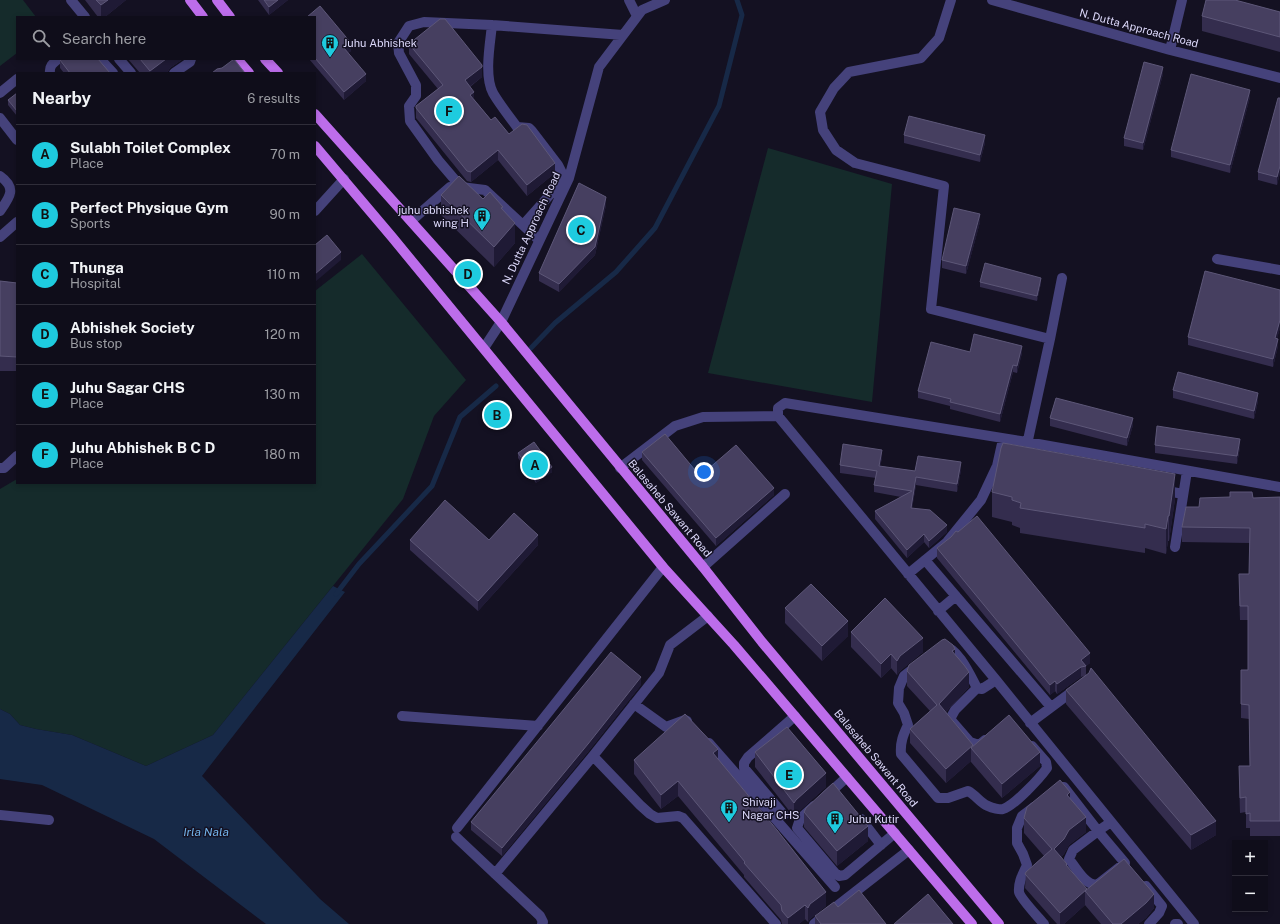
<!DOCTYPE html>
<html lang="en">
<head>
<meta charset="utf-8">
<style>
  body { margin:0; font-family:"Public Sans",sans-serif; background:#1d1b27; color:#f1f3f6 }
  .controls { position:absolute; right:12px; bottom:12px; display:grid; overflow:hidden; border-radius:0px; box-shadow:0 2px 6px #0003 }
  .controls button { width:36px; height:36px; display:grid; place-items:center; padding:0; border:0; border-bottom:1px solid #2f2d39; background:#0f0d1a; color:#f1f3f6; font:20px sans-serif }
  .you { position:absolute; left:704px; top:472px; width:14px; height:14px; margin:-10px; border:3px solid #fff; border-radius:50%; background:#1a73e8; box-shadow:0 0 0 6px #1a73e833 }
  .badge { display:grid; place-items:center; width:26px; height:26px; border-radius:50%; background:#1ecbdf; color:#111; font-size:13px; font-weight:700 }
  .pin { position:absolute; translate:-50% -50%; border:2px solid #fff; box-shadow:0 1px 4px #0006 }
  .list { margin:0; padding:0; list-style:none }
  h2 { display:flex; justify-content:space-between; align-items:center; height:52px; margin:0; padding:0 16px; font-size:17px }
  h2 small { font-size:13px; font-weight:400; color:#9b9ca2 }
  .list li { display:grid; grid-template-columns:26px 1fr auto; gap:12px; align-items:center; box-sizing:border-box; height:60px; padding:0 16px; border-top:1px solid #2f2d39 }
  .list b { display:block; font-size:15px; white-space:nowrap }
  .list p { margin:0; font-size:13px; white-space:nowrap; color:#9b9ca2 }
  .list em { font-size:13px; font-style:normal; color:#9b9ca2 }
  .icon { flex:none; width:22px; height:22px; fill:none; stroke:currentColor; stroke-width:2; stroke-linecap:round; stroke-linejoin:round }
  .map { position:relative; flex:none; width:1280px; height:924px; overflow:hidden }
  .search { position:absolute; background:#0f0d1a; box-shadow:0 2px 6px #0003; left:16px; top:16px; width:300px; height:44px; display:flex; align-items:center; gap:10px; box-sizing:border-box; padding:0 14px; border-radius:0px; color:#9b9ca2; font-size:15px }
  .panel { position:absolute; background:#0f0d1a; box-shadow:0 2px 6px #0003; left:16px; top:72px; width:300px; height:412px; border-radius:0px }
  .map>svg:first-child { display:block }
</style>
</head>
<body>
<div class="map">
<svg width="1280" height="924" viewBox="0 0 1280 924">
  <rect width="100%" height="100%" fill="#141122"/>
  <!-- green -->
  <path fill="#152b2b" d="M0,0H23L36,17H17V53L0,66Z
    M768,148L892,184L872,402L708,373Z
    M362,254L466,380L434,416L403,499L213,735L146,766L72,735L36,729L20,725L10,714L0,709V489L17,479V483H315V291Z"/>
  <!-- water -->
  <path fill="#172947" d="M333,586L345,592L202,776L320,899L349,924H266L154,839L42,785L0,779V709L10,714L20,725L36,729L72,735L146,766L213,735Z"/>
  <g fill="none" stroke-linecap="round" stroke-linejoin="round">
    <!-- stream -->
    <path stroke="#172947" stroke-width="5" d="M531,348L555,323L616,272L655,228L719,106L742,15L737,0
      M336,594L359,564L432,486L460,417L496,386"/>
    <!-- minor -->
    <path stroke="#45427b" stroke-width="10" d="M71,0L85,17
      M629,0L637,16
      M951,0L939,38L921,58L849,72L834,88L820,112L823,130L836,150L855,163L944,186L931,309L1050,339L1026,449
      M992,0L1170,50L1280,78
      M492,25C490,44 484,76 493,93C500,105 509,116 517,127L529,128L532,131L558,165L562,173L558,184L555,189L523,225
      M1170,50L1182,0
      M100,59L113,73
      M119,59L131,73
      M50,73C49,66 53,63 58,59
      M174,73L190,62L191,59
      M0,93L17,79
      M0,118L17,140
      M0,176C17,188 10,197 0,211
      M315,211L344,179
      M411,221L450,187
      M0,237L17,222
      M539,240L485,190L461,187L438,160L410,121L409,106L416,96V85L399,53L398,43L409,26L424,22L492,25L623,35
      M1217,259L1280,270
      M1050,339L1062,278
      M484,348L501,322L569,178L599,67L642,10L665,0
      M0,468H4L17,456
      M620,468L675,426L703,417L778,416
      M1162,490L1183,494
      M1175,547L1187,471
      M925,560L1051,707
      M703,567L785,494
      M908,574L947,542L981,500L997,466L1003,439
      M938,611L956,596
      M944,647C958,647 971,677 977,688L982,689L996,680
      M918,665L904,676L899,688L898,703L904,713L908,725C903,735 900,743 901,754L938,798H948L968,791C976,795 980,803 988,806C992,808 1000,810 1003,809C1014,806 1040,778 1047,768L1046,762L1032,746
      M977,688L955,710L950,719L970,742L979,745L985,740
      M634,704L666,727L685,720L687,721
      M402,716L538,726
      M1030,723L1077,688
      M709,743L835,887
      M593,756L640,805L650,814L657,818L678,816L683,818L776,924
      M1062,787H1064L1098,831L1111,822
      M826,796L847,777
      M814,806L800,819L797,828L835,873L839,876L845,875L895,833
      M1034,807L1022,816L1017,828V843L1023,854L1027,865C1023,874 1018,882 1019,892C1020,898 1039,918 1044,924
      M0,815L49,820
      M784,815L744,768V763L748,757L795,716
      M861,819L881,845
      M457,828L663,567
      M1098,831L1125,863L1097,885C1085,885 1076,868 1069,859L1073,850Z
      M456,837L540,916L543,922L542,924
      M495,874L593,756L659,673L670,645L708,616
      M1146,886L1162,906L1159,913L1149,924
      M814,924L909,850
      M1175,924H1178
      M1194,924L996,680L778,416V408L785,403L1027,442L1280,487"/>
    <!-- major -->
    <path stroke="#bd6deb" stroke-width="10" d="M190,0L203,17
      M217,0L230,17
      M237,59L249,73
      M265,59L278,73
      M315,114L501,322L703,567L762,642L999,924
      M315,146L392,237L663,567L734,645L972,924"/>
  </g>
  <!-- wall -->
  <path fill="#342d4e" d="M85,0H126L105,17H98Z
    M258,0H288L269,15Z
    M1280,12V52L1202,31V16Z
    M315,17L351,51L348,53L366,81L344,100L309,59H315Z
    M409,44L482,77L470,87L474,99L491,120L509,134L555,173L527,196L498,160L471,182L467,181L416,118V106L438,89L409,54Z
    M128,59H183L170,68L167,73H140Z
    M60,60L110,73H64L60,68Z
    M1163,74L1143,150L1124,146V138Z
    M17,93V116L8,105V100Z
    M1250,97L1230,173L1171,157V150Z
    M1280,98V173L1277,185L1258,180V172Z
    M904,135L985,143L980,162L904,143Z
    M441,195L483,199L515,243L494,267L441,215Z
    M606,205L595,255L559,292L539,281V273Z
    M980,222L966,274L942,268V260Z
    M0,281L17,283V371H0Z
    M980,282L1041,283L1037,301L980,287Z
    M1280,290V328L1277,338L1278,346L1273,367L1188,345V337Z
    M970,352L1022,353L1017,373L1013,372L1000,422L950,409V406L918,398V391Z
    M1173,390L1258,401L1254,419L1173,398Z
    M1050,418L1133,425L1127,446L1050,426Z
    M1155,445L1240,447L1237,464L1155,453Z
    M642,452L700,476L774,495L716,546L642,460Z
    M518,453L552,472L536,483L518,458Z
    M882,458L880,466L915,471L961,470L957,492L916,485L912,508L947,532L929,548L924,542L907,558L875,519V511L901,497L874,492V485L876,478L840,473V465Z
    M992,492L1175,499L1169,541H1168L1166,554L1145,548V553L1020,533V528L1012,525V522L992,517Z
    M1280,497V836H1250V828H1246V812L1240,813L1239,781V766H1250L1249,719L1241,718V670H1248V620H1240L1239,589V574H1249L1250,543L1182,542V527L1199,507L1253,498Z
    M410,540H489L538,545L478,611L410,550Z
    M937,548L1090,663L1086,666V675L1216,835L1191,850L1066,704V690L1084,676L1081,677L1057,694L1055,691L1050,695L937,558Z
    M785,608L848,636L822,661L785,623Z
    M851,632L923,652L900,671L897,675L891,668L881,678L851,647Z
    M955,655L969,687L946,712L973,746L1040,766L1002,798L971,762V761L946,783L910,743V729L930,711L907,686V671Z
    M641,685L588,752L502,856L471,830V822Z
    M755,752L826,787L796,814L794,817L755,767Z
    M634,760H718L826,906L810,919L808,922L805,919L799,924H782L781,920L744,877V875L678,796L661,809L634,774Z
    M1070,799L1086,832L1069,845L1064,854L1061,857L1067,866L1087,890L1154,908L1146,918L1138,924H1101L1085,905L1064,924H1057L1025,888L1026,872L1044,856L1024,833V818Z
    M804,812L868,841L837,866L804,827Z
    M838,907L886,924H815V916Z"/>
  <!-- shaded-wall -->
  <path fill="#1f1a35" d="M108,0H126L105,17H101V5Z
    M278,0H288L269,15V7Z
    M351,43V51L344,56V48Z
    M166,59H183L170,68L167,73H150V71Z
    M482,67V77L465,90V80Z
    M1163,67V74L1143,150V143Z
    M366,74V81L344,100V92Z
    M1250,90V97L1230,173V165Z
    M474,92V102L470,95Z
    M985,135V143L980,162V155Z
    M498,150V160L471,182V172Z
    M555,163V173L527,196V185Z
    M1280,166V173L1277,185V177Z
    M606,197V205L595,255L559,292V284Z
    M980,214V222L966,274V266Z
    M515,223V243L494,267V247Z
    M341,252V260L315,282V274Z
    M1041,278V283L1037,301V296Z
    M1280,320V328L1275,346V338Z
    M1278,339V346L1273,367V359Z
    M1022,346V353L1017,373V366Z
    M1013,365V372L1000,422V414Z
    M1258,393V401L1254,419V411Z
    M1133,418V425L1127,446V438Z
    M1240,439V447L1237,464V456Z
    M882,450V458L879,473V466Z
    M961,462V470L957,492V484Z
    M552,467V472L536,483V478Z
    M1175,474V499L1169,541V516Z
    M916,477V485L911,516V508Z
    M774,488V495L716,546V538Z
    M1168,516V541L1166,554V529Z
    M947,525V532L929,548V541Z
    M924,534V542L907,558V550Z
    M538,535V545L478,611V601Z
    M848,621V636L822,661V646Z
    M923,638V652L900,671L897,675V661L900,656Z
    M955,649V663L952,651Z
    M1090,653V663L1086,666L1081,660Z
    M891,654V668L881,678V664Z
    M1081,667V677L1057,694V684Z
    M969,672V687L939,719V704Z
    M641,677V685L588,752L502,856V848Z
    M1055,681V691L1050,695V685Z
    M973,745V750L971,748V761L946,783V769Z
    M718,749V763L713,753Z
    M1040,752V766L1002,798V784Z
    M826,773V787L796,814L794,817V803L796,800Z
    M678,781V796L661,809V795Z
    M1070,792V807L1067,795Z
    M1086,817V832L1069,845L1064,854L1054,863V849L1069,830Z
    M1216,821V835L1191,850V835Z
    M868,826V841L837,866V851Z
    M1087,889V894L1085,891V905L1064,924H1060V913Z
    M826,892V906L810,919L808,922V908L810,904Z
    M1154,894V908L1146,918L1138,924H1121Z
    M805,905V919L799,924H788V918Z"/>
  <!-- building -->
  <path fill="#463f60" stroke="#5d5778" d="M96,0H108L101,5Z
    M264,0H278L269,7Z
    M1206,0H1235L1280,12V37L1202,16Z
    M320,6L351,43L344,48L366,74L344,92L315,58V17H307Z
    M440,19H445L482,65V67L465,80L474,92L470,95L491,120L495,117L509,134L522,124L527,125L555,163L527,185L498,150L471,172L467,171L416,108V106L443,85L409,44Z
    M62,59H98L110,73H70L60,60Z
    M140,59H166L150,71Z
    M234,59L245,73H212L217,69L222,68Z
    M1144,62L1163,67L1143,143L1124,138Z
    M1191,74L1250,90L1230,165L1171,150Z
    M17,93V111L8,100Z
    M1278,98H1280V166L1277,177L1258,172Z
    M909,116L985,135L980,155L904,135Z
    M459,176L483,199L490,192L503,207L501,208L515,223L494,247L441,195Z
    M579,183L606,197L595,247L559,284L539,273Z
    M954,208L980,214L966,266L942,260Z
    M327,235L341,252L315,274V245Z
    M985,263L1041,278L1037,296L980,282Z
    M1205,271L1280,290V320L1275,338L1278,339L1273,359L1188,337Z
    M0,281L17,283V357L0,356Z
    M974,334L1022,346L1017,366L1013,365L1000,414L950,402L951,399L918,391L931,342L970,352Z
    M1178,372L1258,393L1254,411L1173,390Z
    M1056,398L1133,418L1127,438L1050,418Z
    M1157,426L1240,439L1237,456L1155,445Z
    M665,434L700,476L736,445L774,488L716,538L642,452Z
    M534,442L552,467L536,478L518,453Z
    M1003,443L1175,474L1169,516H1168L1166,529L1145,524V528L1020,508L1021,503L1012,500V497L992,492L1001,448Z
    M843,444L882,450L879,466L915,471L918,456L961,462L957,484L916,477L911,508L930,510L947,525L929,541L924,534L907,550L875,511L912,491L874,485L877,471L840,465Z
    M1230,492H1252L1253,498L1280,497V821H1250V813L1246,814V797L1240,798L1239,766H1250L1249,705L1241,704V670H1248V606H1240L1239,574H1249L1250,528L1182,527L1186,507H1199L1200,498L1230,497Z
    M445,500L489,540L514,513L538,535L478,601L410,540Z
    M977,516L1090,653L1081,660L1086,666L1081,667L1057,684L1055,681L1050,685L937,548L951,537L956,531L958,532Z
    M811,584L848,621L822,646L785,608Z
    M885,598L923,638L900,656L897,661L891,654L881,664L851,632Z
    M945,639L953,645L955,649L952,651L964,665L969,672L939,704L973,745L946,769L910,729L937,705L907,671L909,665L942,640Z
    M611,652L641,677L588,744L502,848L471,822Z
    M1091,668L1216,821L1191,835L1066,690L1089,673Z
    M685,714L718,749L713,753L777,830L826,892L810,904L808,908L805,905L788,918L782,911L781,905L744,863L745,862L678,781L661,795L634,760Z
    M1009,715L1040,752L1002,784L971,748Z
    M787,727L826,773L796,800L794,803L755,752Z
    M1060,780L1070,792L1067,795L1086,817L1069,830L1064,839L1054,849L1067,864L1066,865L1087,889L1060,913L1025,874L1026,872L1052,849L1024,818L1027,807Z
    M833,783L868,826L837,851L804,812L806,808Z
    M1124,859L1154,894L1146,903L1121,924H1113L1085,891Z
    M859,890L886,924H821L815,916L834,902L838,907Z
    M928,894L953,924H894Z"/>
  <!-- icons -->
  <defs>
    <symbol id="building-pin" viewBox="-11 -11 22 30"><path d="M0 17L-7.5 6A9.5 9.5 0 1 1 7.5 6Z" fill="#1ecbdf" stroke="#141122"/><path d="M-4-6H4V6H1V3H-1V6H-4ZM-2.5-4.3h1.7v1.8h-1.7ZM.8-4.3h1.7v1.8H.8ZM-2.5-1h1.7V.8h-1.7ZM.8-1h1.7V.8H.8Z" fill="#111"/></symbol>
  </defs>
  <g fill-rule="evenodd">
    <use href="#building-pin" x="320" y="33" width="20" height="27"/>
    <use href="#building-pin" x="472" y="206" width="20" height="27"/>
    <use href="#building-pin" x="719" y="798" width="20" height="27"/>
    <use href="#building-pin" x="825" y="809" width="20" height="27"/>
  </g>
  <g text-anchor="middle" stroke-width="3" stroke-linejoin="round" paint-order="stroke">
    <!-- street labels -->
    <g font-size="11" fill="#dcd8fa" stroke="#141122">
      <text transform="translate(1139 28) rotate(15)" y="4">N. Dutta Approach Road</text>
      <text transform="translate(531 228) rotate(-65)" y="4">N. Dutta Approach Road</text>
      <text transform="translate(670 508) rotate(50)" y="4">Balasaheb Sawant Road</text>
      <text transform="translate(876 758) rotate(50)" y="4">Balasaheb Sawant Road</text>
    </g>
    <!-- poi labels -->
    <g font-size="11" fill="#dcd8fa" stroke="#141122" text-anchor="start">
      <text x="343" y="47">Juhu Abhishek</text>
      <text x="469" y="214" text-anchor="end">juhu abhishek<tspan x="469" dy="13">wing H</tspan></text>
      <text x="742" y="806">Shivaji<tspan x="742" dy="13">Nagar CHS</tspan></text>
      <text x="848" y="823">Juhu Kutir</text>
    </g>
    <!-- water labels -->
    <g font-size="12" font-style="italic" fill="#73b4ec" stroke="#141122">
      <text x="206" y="836">Irla Nala</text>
    </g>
  </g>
</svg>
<div class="controls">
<button>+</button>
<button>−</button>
</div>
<div class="you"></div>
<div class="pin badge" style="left:535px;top:465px">A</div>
<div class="pin badge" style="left:497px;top:415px">B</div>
<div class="pin badge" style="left:581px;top:230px">C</div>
<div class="pin badge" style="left:468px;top:274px">D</div>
<div class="pin badge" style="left:789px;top:775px">E</div>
<div class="pin badge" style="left:449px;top:111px">F</div>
<div class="search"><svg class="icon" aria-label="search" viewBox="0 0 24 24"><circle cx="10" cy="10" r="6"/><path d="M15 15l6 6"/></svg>Search here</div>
<section class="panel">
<h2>Nearby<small>6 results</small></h2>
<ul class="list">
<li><span class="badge">A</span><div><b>Sulabh Toilet Complex</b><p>Place</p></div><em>70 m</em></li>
<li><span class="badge">B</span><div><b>Perfect Physique Gym</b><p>Sports</p></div><em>90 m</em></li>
<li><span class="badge">C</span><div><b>Thunga</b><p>Hospital</p></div><em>110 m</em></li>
<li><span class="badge">D</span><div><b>Abhishek Society</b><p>Bus stop</p></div><em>120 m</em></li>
<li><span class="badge">E</span><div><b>Juhu Sagar CHS</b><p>Place</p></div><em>130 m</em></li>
<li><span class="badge">F</span><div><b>Juhu Abhishek B C D</b><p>Place</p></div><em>180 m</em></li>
</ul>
</section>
</div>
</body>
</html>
